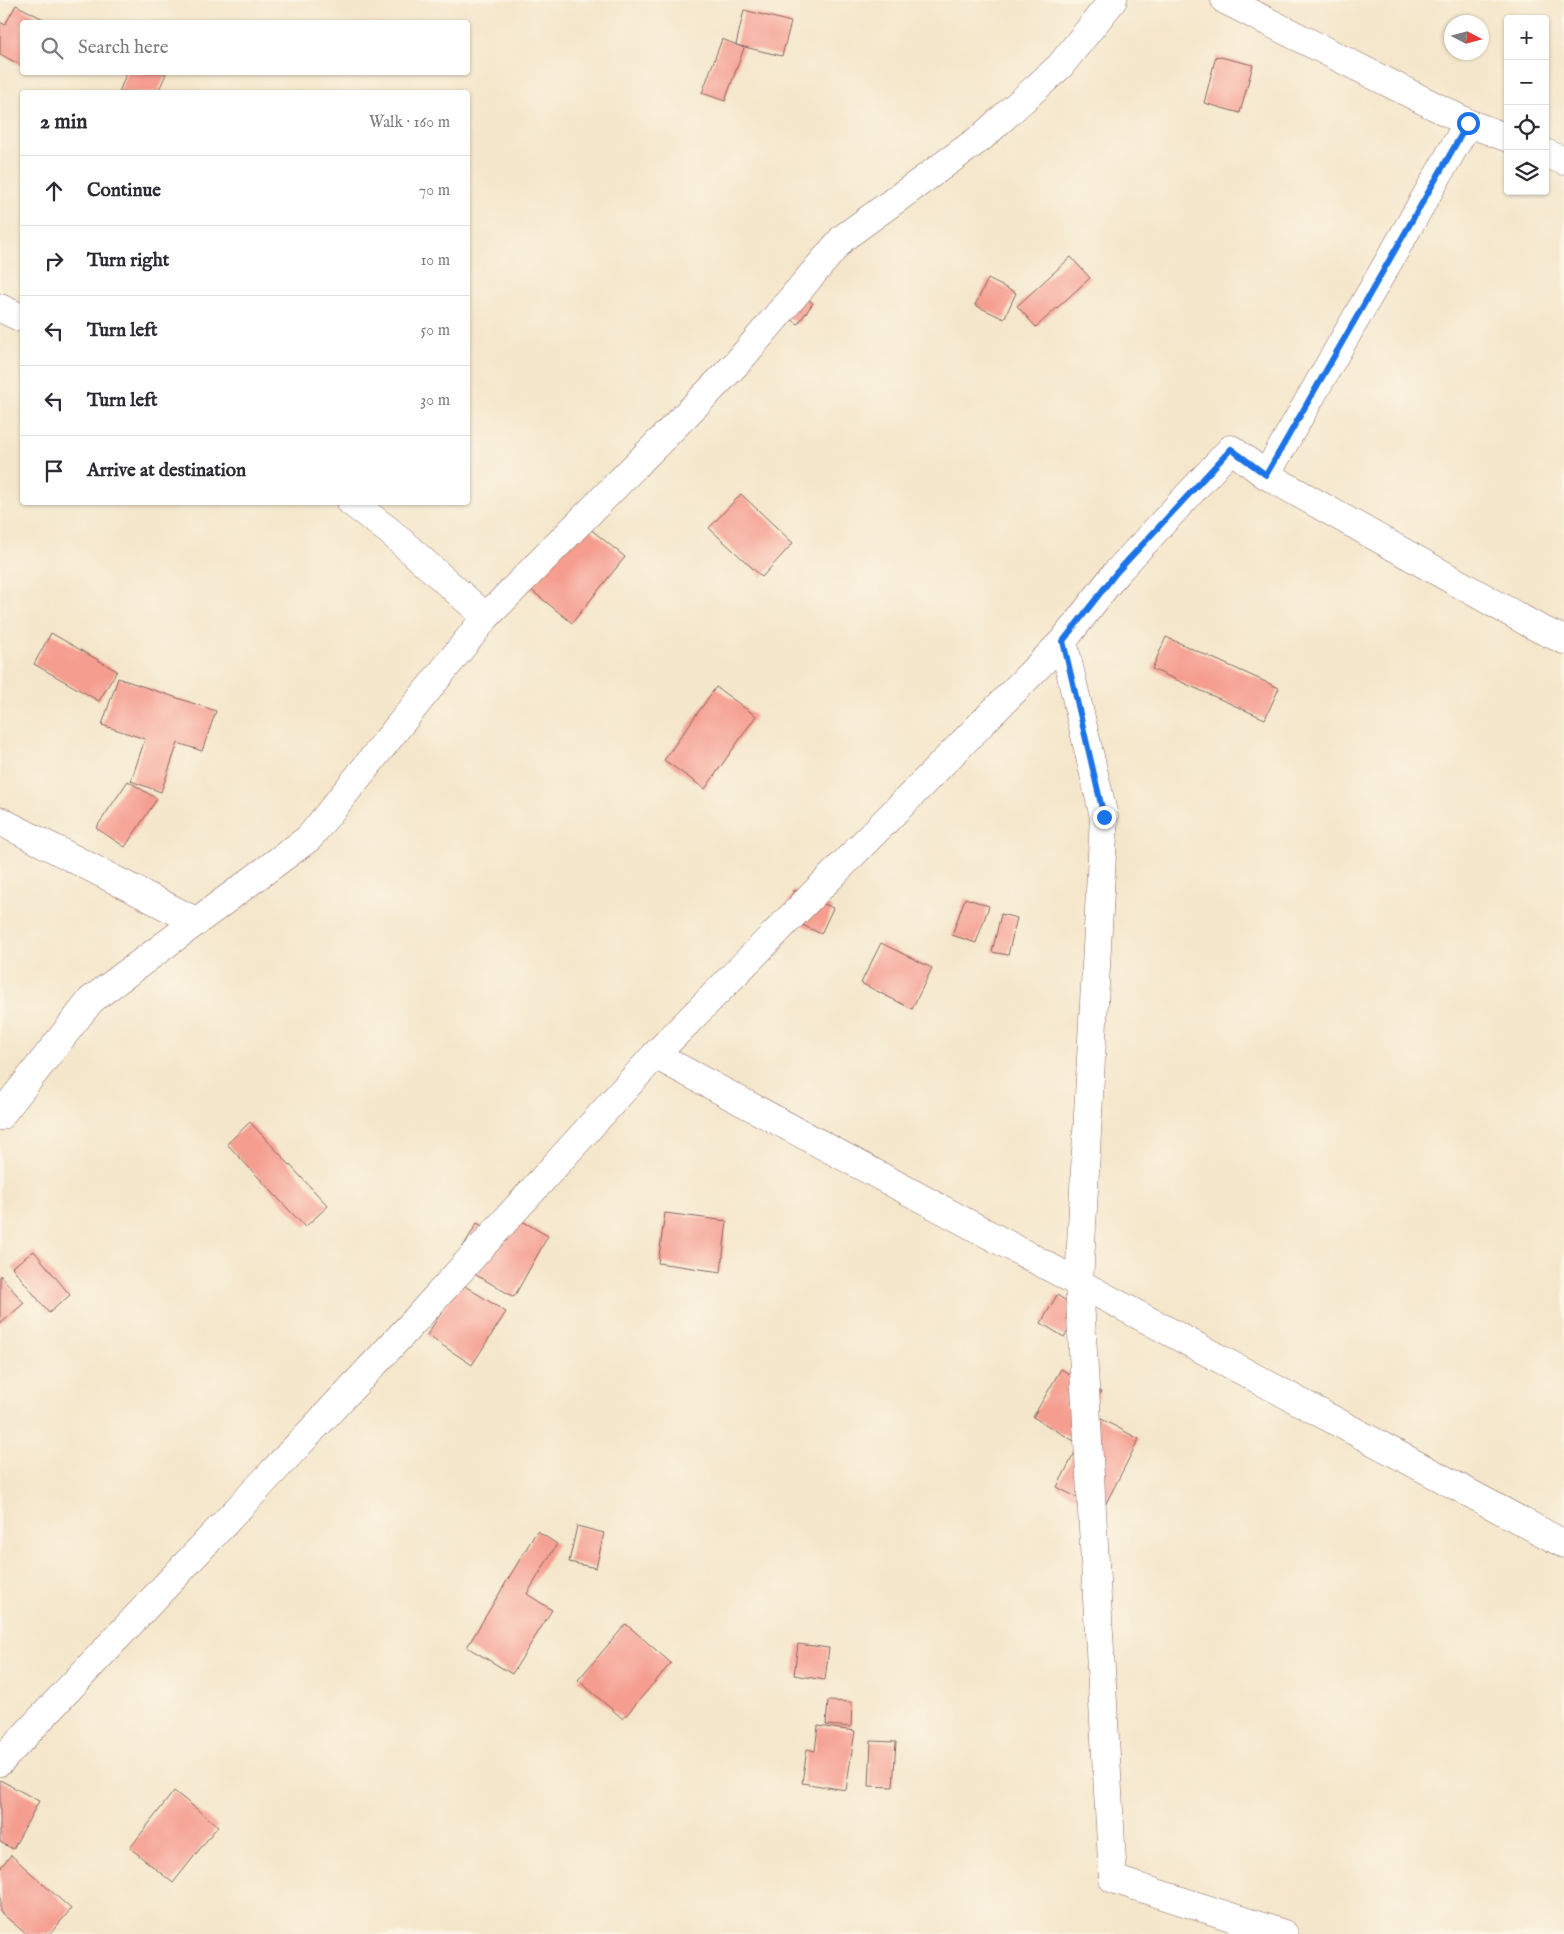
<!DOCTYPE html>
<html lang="en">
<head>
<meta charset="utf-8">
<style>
  body { margin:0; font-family:"IM FELL English",serif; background:#f2f2f3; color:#2b2b33 }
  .controls { position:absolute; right:15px; top:15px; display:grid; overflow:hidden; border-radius:5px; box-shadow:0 1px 4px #0004 }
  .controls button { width:45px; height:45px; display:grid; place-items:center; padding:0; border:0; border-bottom:1px solid #e1e1e2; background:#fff; color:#2b2b33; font:25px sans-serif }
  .compass { position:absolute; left:1444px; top:15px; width:45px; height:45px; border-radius:50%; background:#fff; box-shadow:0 1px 4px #0004; rotate:96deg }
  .stop { position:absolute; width:15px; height:15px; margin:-11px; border:4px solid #1a73e8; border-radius:50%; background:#fff }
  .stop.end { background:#1a73e8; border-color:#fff; box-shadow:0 1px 5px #0008 }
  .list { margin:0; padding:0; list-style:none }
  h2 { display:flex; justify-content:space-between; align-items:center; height:65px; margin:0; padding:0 20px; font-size:21px }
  h2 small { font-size:16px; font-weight:400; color:#7c7c81 }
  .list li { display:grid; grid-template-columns:32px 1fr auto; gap:15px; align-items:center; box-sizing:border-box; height:70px; padding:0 20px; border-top:1px solid #e1e1e2 }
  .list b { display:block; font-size:19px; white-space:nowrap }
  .list em { font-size:16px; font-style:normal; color:#7c7c81 }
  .icon { flex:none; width:28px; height:28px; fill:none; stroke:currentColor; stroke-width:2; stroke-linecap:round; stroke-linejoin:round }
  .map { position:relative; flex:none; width:1564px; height:1934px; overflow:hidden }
  .search { position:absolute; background:#fff; box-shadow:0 1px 4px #0004; left:20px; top:20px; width:450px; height:55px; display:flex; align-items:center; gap:12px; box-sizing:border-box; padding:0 18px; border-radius:5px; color:#7c7c81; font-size:19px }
  .panel { position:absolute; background:#fff; box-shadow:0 1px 4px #0004; left:20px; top:90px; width:450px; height:415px; border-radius:5px }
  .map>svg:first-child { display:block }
</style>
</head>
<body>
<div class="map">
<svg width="1564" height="1934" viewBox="0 0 1564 1934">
  <rect width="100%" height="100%" fill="#fcf5e5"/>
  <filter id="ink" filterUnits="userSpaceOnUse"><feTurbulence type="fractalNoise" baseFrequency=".02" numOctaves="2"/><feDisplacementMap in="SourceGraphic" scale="10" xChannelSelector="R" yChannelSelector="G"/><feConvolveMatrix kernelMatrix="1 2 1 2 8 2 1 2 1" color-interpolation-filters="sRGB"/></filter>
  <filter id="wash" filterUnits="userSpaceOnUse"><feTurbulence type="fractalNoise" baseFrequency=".0096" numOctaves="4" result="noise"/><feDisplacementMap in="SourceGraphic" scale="20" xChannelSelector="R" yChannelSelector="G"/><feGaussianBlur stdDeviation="1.12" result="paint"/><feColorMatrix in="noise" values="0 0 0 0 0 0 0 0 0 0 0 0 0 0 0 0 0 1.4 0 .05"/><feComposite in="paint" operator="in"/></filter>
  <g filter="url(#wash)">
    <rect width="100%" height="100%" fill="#f4e6ca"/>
    <g id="blocks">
      <!-- building -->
      <path fill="#f59d8f" d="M16,5L49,22H22V66L0,54V22L5,25Z
        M744,10L791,22L782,56L736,45Z
        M722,39L744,48L725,101L702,93Z
        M1216,56L1253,65L1240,113L1204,103Z
        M127,72H161L166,74L158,92H119Z
        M1071,257L1090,278L1036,327L1017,306Z
        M988,279L1016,293L1004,319L975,305Z
        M789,287L813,303L798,324L775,307Z
        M741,494L793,543L762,577L709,528Z
        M573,515L625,557L572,623L520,581Z
        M51,633L117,671L99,701L34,664Z
        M1166,637L1279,688L1265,719L1152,669Z
        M118,678L216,711L202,751L178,743L161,792L131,781L145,739L102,725Z
        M716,687L756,716L705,789L664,760Z
        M128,781L157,799L125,847L96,828Z
        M794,890L833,908L821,934L782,915Z
        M965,898L989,906L976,943L952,935Z
        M1001,914L1017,918L1008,955L992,952Z
        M881,943L932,968L912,1009L861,983Z
        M250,1122L328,1206L305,1227L227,1144Z
        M503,1210L548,1236L514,1297L454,1262L477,1223L491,1231Z
        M665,1213L727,1221L721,1272L658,1263Z
        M34,1251L70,1295L49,1313L12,1267Z
        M0,1275L24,1303L0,1324Z
        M460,1283L506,1312L472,1365L427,1335Z
        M1057,1295L1081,1310L1064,1337L1041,1323Z
        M1061,1369L1101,1392L1074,1441L1033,1417Z
        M1094,1415L1139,1439L1102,1511L1057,1487Z
        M577,1526L604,1533L596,1568L569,1562Z
        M537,1531L557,1544L527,1594L552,1610L512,1674L467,1647Z
        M626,1624L671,1663L623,1719L578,1680Z
        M798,1644L829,1648L825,1680L794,1675Z
        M828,1701L852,1702L851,1727L826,1725Z
        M818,1726L855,1731L846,1790L802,1783L807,1749L815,1751Z
        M871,1741L896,1742L893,1787L869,1786Z
        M0,1780L39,1801L13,1849L0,1842Z
        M174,1791L218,1826L173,1883L130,1848Z
        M11,1855L71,1909L50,1934H26L0,1912V1868Z"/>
    </g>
  </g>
  <g filter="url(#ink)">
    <use href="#blocks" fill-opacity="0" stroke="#866563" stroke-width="1"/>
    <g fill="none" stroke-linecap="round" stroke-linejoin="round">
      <defs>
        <path id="minor" d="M1225,0L1468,123L1508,138
          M1545,153L1564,161
          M0,308L22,318
          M1266,475L1468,123
          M351,502L388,530L486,617
          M1063,641L1104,817L1079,1282L1113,1879L1284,1934
          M0,821L197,922
          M655,1055L1564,1544
          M0,1116L91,1000L309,838L486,617L737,363L843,238L982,137L1060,66L1113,0
          M0,1762L408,1328L655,1055L1063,641L1116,573L1231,449L1266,475L1538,628L1564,640"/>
      </defs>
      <!-- minor casing -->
      <use href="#minor" stroke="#866563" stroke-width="29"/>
      <!-- minor -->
      <use href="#minor" stroke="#fff" stroke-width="28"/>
    </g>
  </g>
  <g fill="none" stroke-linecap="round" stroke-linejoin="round" filter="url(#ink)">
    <!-- route -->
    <path stroke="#1a73e8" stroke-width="6" d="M1104,817L1063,641L1116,573L1231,449L1266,475L1468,123"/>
  </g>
</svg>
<div class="controls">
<button>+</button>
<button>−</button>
<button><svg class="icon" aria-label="locate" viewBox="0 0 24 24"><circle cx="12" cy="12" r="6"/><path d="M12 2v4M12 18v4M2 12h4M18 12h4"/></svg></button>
<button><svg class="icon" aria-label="layers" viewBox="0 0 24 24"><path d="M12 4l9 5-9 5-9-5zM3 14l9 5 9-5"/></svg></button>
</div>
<svg class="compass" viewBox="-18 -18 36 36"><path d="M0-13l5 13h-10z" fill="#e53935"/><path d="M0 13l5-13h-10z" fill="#7c7c81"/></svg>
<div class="stop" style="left:1468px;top:123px"></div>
<div class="stop end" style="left:1104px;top:817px"></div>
<div class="search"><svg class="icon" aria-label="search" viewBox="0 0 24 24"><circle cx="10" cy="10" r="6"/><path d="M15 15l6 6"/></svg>Search here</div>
<section class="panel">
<h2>2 min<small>Walk · 160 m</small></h2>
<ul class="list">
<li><svg class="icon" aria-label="ahead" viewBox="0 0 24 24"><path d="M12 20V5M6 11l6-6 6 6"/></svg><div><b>Continue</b></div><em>70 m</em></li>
<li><svg class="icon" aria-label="right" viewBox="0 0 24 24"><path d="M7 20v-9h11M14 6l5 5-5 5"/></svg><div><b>Turn right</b></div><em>10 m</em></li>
<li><svg class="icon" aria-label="left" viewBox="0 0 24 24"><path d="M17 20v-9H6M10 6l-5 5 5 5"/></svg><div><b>Turn left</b></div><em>50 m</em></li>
<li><svg class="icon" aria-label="left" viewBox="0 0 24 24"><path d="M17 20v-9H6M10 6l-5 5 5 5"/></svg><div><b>Turn left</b></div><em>30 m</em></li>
<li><svg class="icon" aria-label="arrive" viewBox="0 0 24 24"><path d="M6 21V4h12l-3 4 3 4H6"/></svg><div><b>Arrive at destination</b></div></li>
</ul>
</section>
</div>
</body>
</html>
